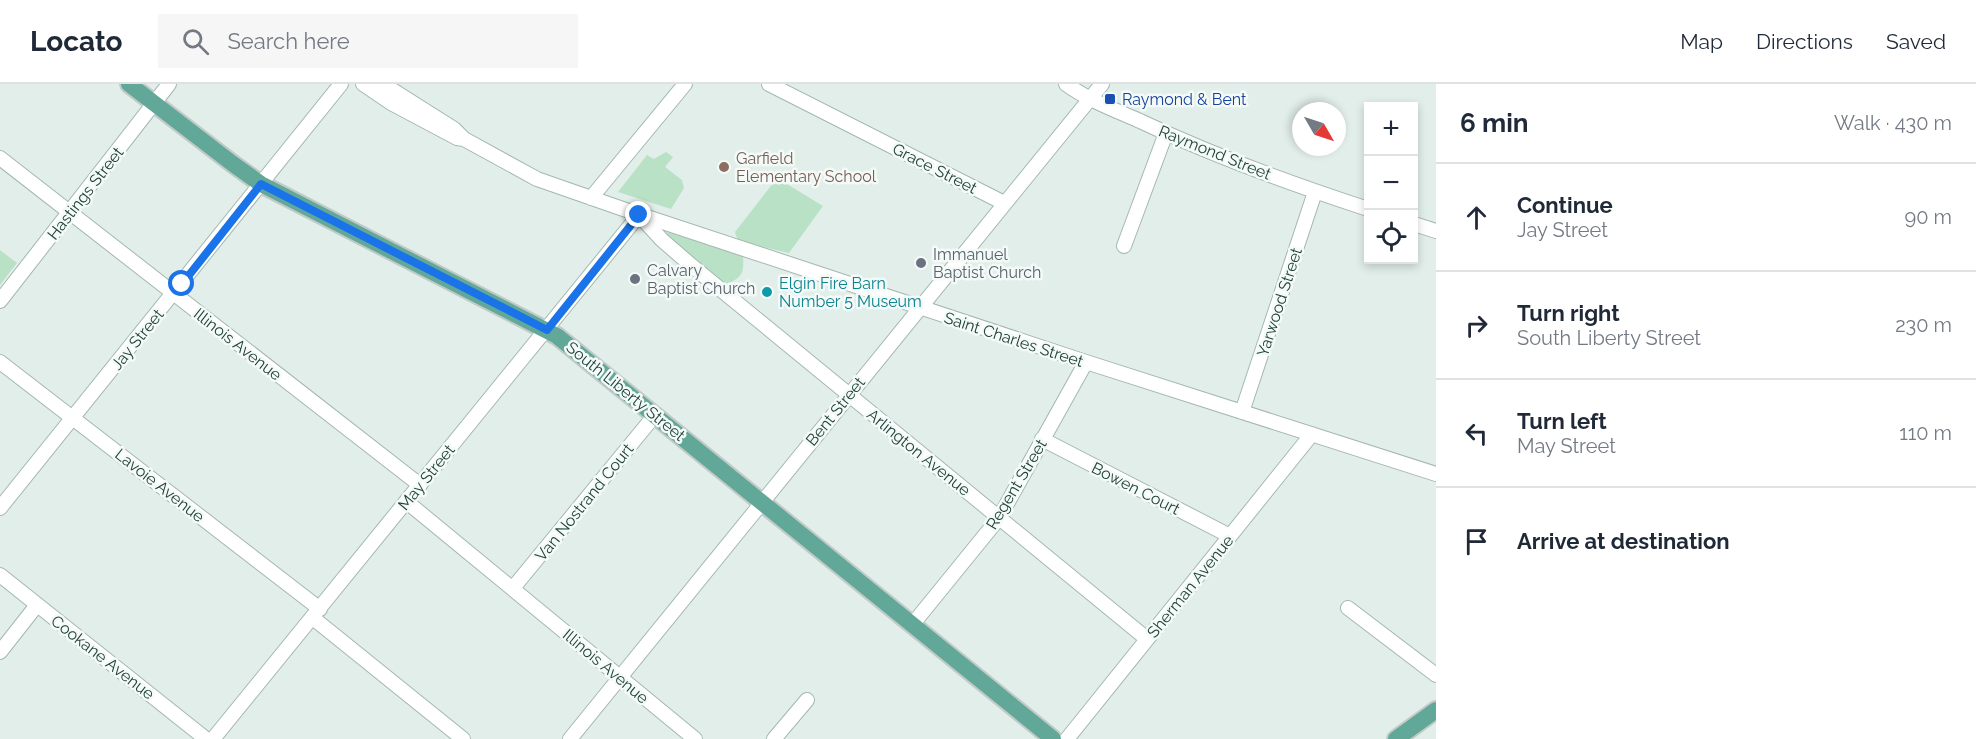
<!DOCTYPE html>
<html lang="en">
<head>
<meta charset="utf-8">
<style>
  body { margin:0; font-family:Raleway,sans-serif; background:#f6f6f7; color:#1f2937 }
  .controls { position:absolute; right:18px; top:18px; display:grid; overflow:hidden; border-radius:0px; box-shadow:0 3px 9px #0003 }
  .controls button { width:54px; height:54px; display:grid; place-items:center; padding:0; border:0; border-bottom:2px solid #e0e1e3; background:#fff; color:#1f2937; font:30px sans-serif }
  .compass { position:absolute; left:1292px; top:18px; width:54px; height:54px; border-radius:50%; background:#fff; box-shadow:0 3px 9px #0003; rotate:129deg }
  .stop { position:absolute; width:18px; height:18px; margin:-14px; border:4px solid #1a73e8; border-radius:50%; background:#fff }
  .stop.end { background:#1a73e8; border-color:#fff; box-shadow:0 2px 6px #0008 }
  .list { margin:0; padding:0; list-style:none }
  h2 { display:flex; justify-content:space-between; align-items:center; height:78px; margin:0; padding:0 24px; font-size:26px }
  h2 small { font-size:20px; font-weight:400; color:#747a83 }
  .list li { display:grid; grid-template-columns:39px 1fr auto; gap:18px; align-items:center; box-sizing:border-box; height:108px; padding:0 24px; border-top:2px solid #e0e1e3 }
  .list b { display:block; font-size:22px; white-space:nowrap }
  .list p { margin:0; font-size:20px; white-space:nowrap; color:#747a83 }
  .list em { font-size:20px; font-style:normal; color:#747a83 }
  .icon { flex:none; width:33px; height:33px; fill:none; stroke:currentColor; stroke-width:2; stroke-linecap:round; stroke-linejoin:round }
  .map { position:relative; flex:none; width:1436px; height:655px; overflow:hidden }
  header { display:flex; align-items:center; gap:36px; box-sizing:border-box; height:84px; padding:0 30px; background:#fff; border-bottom:2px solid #e0e1e3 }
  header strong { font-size:28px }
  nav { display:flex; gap:33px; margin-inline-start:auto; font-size:21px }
  .search { width:420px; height:54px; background:#f6f6f7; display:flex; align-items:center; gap:15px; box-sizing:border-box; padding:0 21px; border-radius:0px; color:#747a83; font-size:22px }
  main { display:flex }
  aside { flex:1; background:#fff }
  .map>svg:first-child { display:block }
</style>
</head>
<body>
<header>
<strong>Locato</strong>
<div class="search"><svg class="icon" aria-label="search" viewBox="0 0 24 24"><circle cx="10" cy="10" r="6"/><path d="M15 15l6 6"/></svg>Search here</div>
<nav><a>Map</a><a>Directions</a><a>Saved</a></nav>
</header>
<main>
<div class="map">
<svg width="1436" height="655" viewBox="0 0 1436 655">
  <rect width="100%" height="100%" fill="#e2eee9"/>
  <!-- green -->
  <path fill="#b9e1c5" d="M666,68L673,73L665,83L682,96L684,104L671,125L618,108L647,71L654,75Z
    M777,94L823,122L789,169L738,157L735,148Z
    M667,148L743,171C744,190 743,192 726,201L666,151Z
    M0,166L17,179L0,201Z"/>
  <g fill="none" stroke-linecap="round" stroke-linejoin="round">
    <defs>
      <path id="minor" d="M363,0L391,19L457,54L464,55L454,45L383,0
        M769,0L1004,119
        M1066,0C1088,16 1115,26 1140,37C1214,72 1291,100 1368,125
        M464,55L537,95L623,125L1086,278L1436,390
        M0,74L420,401
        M591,114L685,0
        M1414,140L1436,147
        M1124,162L1166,49
        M0,217L169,0
        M0,278L320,525
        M1242,328L1315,108
        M1042,355L1230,452
        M407,418L695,655
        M0,424L341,0
        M0,491L206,655
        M513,504L655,331
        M1348,524L1436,591
        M313,534L463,655
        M912,541L999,434L1086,278
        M0,568L37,521
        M213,655L639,131L662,156L692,182L1147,555
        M570,655L1102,0
        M774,655L807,616
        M1067,655L1312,350"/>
      <path id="major" d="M129,0L233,80L261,100L557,252L1053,655
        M1396,655L1436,626"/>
    </defs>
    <!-- minor casing -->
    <use href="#minor" stroke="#a4b7b1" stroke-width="16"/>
    <!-- major casing -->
    <use href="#major" stroke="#c1cac8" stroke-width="20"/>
    <!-- minor -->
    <use href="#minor" stroke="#fff" stroke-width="14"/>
    <!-- major -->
    <use href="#major" stroke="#62a899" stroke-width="16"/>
  </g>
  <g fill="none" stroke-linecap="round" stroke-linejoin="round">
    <!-- route -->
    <path stroke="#1a73e8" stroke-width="8" d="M182,200L261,100L547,246L639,131"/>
  </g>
  <!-- markers -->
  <rect fill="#1a4fb4" stroke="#f4faf7" stroke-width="2" x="1104" y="9" width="12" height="12" rx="3"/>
  <circle fill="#8d6e63" stroke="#f4faf7" stroke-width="2" cx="724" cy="83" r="6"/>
  <g fill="#6b7280" stroke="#f4faf7" stroke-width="2">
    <circle cx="921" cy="179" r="6"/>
    <circle cx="635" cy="195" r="6"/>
  </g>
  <circle fill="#0f9aa8" stroke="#f4faf7" stroke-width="2" cx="767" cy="208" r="6"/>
  <g text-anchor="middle" stroke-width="5" stroke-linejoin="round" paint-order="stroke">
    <!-- transit labels -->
    <g font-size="16" fill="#164399" stroke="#f4faf7" text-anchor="start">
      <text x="1122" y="21">Raymond &amp; Bent</text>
    </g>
    <!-- street labels -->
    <g font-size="16" fill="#20413a" stroke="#f4faf7">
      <text transform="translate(1215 68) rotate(22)" y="6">Raymond Street</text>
      <text transform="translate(935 84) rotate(27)" y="6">Grace Street</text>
      <text transform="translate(85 109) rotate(-52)" y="6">Hastings Street</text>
      <text transform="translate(1279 218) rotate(-72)" y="6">Yarwood Street</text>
      <text transform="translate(137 255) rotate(-51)" y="6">Jay Street</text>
      <text transform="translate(1014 255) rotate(18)" y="6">Saint Charles Street</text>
      <text transform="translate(238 260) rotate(38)" y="6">Illinois Avenue</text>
      <text transform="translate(626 307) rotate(39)" y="6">South Liberty Street</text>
      <text transform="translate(835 327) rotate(-51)" y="6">Bent Street</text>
      <text transform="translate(919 368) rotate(39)" y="6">Arlington Avenue</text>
      <text transform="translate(426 393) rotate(-51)" y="6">May Street</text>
      <text transform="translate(1016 400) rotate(-59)" y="6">Regent Street</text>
      <text transform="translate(160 401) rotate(38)" y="6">Lavoie Avenue</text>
      <text transform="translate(1136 404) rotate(27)" y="6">Bowen Court</text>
      <text transform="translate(584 418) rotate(-51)" y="6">Van Nostrand Court</text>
      <text transform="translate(1190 502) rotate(-51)" y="6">Sherman Avenue</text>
      <text transform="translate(103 573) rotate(38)" y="6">Cookane Avenue</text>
      <text transform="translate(606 582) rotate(40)" y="6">Illinois Avenue</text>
    </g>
    <!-- education labels -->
    <g font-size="16" fill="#785e54" stroke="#f4faf7" text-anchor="start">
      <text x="736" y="80">Garfield<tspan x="736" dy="18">Elementary School</tspan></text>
    </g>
    <!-- worship labels -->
    <g font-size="16" fill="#5b616d" stroke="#f4faf7" text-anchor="start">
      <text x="933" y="176">Immanuel<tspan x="933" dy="18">Baptist Church</tspan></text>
      <text x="647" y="192">Calvary<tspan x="647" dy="18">Baptist Church</tspan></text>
    </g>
    <!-- culture labels -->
    <g font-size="16" fill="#0d838f" stroke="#f4faf7" text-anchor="start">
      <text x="779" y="205">Elgin Fire Barn<tspan x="779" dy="18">Number 5 Museum</tspan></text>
    </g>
  </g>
</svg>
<div class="controls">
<button>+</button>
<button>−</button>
<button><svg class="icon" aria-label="locate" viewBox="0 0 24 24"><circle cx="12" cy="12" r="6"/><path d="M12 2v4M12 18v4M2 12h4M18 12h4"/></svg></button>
</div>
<svg class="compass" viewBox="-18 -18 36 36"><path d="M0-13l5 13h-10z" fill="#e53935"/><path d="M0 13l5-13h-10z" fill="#747a83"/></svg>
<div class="stop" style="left:182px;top:200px"></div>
<div class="stop end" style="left:639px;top:131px"></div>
</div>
<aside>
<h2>6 min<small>Walk · 430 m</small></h2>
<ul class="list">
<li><svg class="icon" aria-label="ahead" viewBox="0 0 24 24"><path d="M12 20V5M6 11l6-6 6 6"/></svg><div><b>Continue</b><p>Jay Street</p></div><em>90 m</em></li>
<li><svg class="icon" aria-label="right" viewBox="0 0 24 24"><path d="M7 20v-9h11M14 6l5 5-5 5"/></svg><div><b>Turn right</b><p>South Liberty Street</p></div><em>230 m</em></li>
<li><svg class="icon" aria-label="left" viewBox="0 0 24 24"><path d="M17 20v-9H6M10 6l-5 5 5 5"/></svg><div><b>Turn left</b><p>May Street</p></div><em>110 m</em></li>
<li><svg class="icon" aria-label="arrive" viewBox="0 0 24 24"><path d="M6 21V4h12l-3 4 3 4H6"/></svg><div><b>Arrive at destination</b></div></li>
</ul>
</aside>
</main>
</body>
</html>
